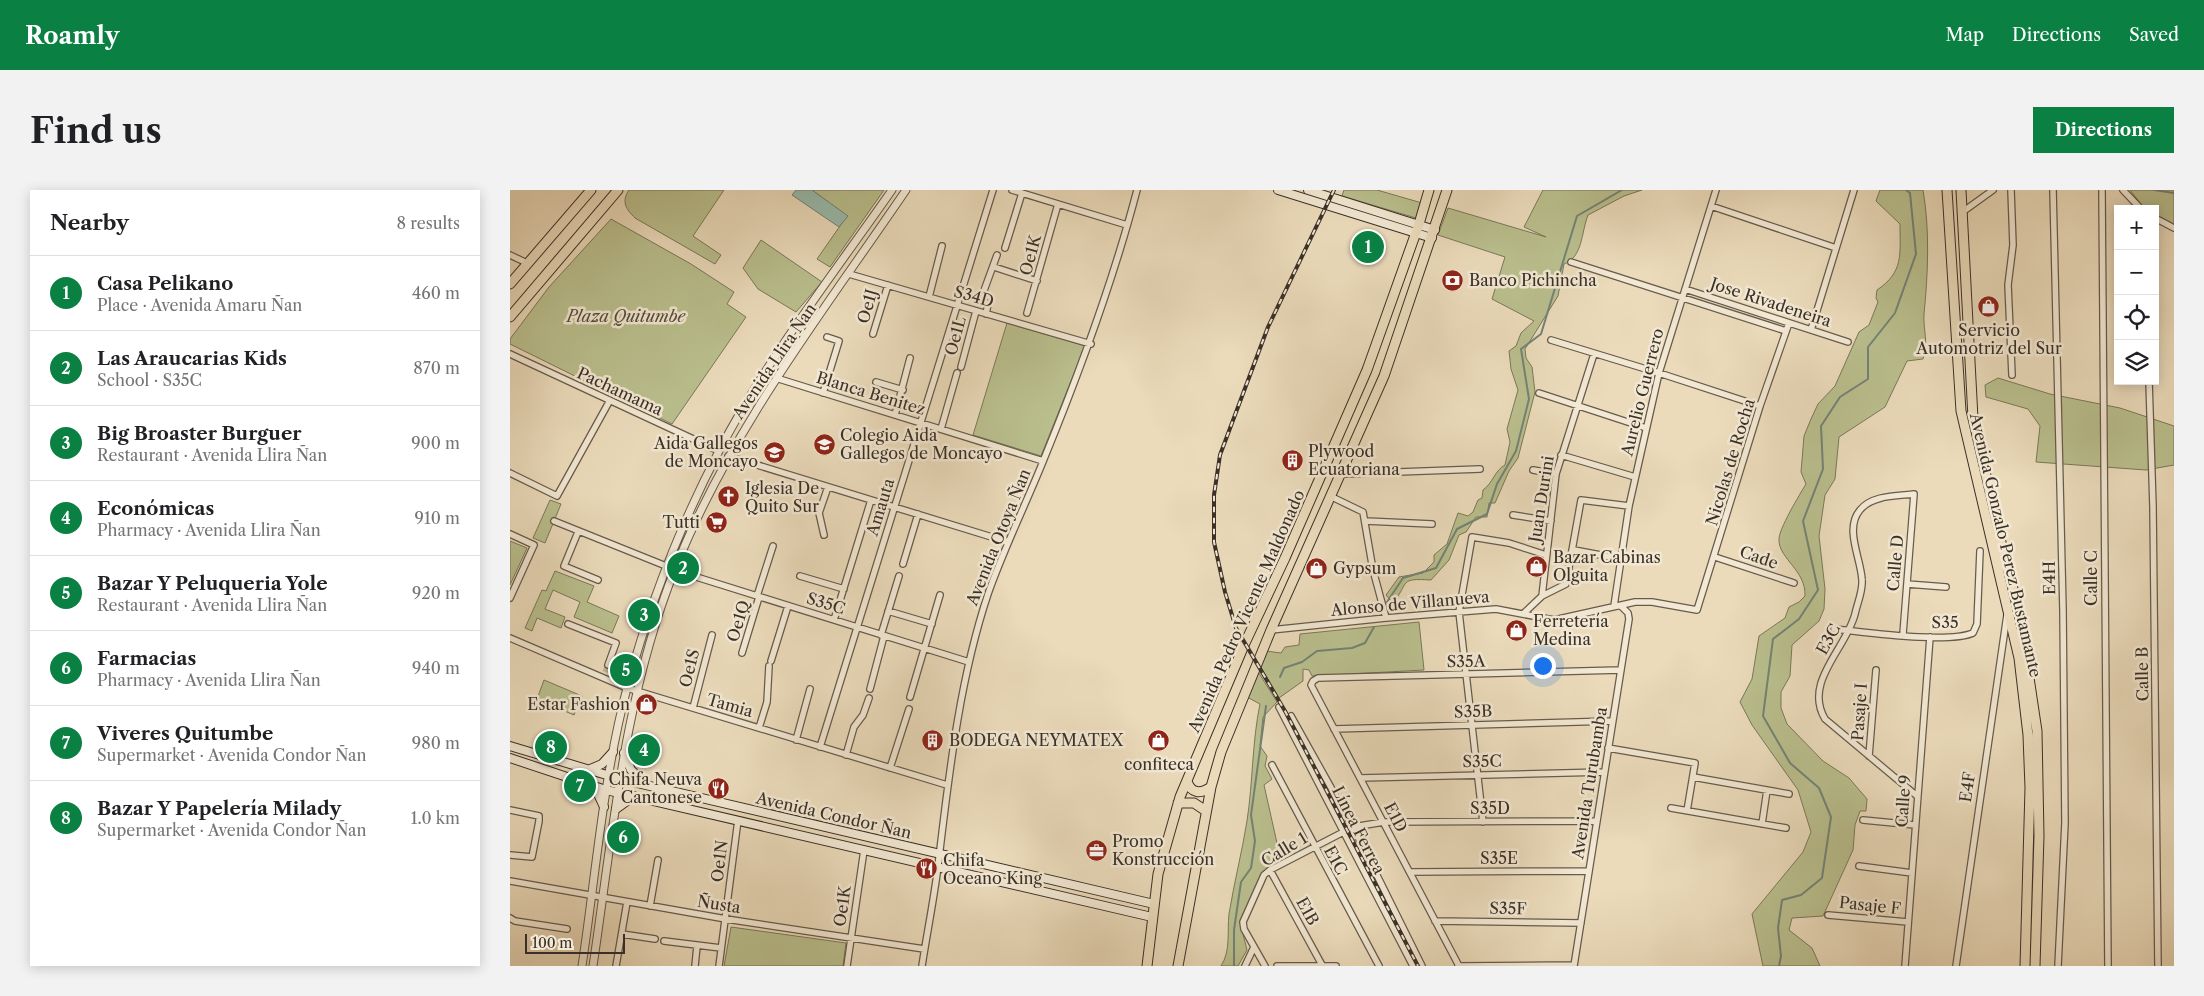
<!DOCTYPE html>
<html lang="en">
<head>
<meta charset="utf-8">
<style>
  body { margin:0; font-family:"Libre Caslon Text",serif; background:#f2f2f2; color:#202124 }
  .controls { position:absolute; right:15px; top:15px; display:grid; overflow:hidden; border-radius:0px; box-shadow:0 2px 12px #0003 }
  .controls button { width:45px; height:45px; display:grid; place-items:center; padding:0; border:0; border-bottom:1px solid #e0e0e0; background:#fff; color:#202124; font:25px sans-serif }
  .scale { position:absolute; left:15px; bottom:12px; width:100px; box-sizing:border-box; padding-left:5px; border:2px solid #3b3027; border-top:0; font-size:14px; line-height:18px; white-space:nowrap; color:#3b3027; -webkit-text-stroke:4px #f2e8d3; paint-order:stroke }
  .you { position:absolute; left:1032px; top:475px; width:18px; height:18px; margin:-12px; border:4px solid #fff; border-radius:50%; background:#1a73e8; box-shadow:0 0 0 8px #1a73e833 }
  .badge { display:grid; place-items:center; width:32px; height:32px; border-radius:50%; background:#0b8043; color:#fff; font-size:16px; font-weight:700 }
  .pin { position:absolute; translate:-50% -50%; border:2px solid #fff; box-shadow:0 1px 5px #0006 }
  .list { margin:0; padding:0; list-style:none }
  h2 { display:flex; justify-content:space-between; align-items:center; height:65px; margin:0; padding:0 20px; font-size:21px }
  h2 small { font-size:16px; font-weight:400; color:#757577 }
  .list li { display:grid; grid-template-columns:32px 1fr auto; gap:15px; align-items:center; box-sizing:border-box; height:75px; padding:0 20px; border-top:1px solid #e0e0e0 }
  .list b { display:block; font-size:19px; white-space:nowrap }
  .list p { margin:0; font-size:16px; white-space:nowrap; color:#757577 }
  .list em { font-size:16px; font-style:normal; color:#757577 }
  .icon { flex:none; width:28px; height:28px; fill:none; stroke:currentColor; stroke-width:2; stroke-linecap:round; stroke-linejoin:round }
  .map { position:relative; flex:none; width:1664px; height:776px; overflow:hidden; border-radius:0px }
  header { display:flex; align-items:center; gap:30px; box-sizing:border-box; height:70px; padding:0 25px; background:#0b8043; color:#fff }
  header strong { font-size:24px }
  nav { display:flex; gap:28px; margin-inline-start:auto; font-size:18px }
  .intro { display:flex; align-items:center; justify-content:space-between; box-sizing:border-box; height:120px; padding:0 30px }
  h1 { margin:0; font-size:35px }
  .button { padding:12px 22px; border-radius:0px; background:#0b8043; color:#fff; font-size:18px; font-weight:700 }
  main { display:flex; gap:30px; padding:0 30px }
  aside { flex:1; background:#fff; border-radius:0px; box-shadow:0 2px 12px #0003 }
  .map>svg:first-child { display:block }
</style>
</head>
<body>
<header>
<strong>Roamly</strong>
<nav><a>Map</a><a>Directions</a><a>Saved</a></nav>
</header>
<div class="intro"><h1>Find us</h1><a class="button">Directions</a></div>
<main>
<aside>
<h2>Nearby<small>8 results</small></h2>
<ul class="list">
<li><span class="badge">1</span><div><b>Casa Pelikano</b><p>Place · Avenida Amaru Ñan</p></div><em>460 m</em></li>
<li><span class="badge">2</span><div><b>Las Araucarias Kids</b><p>School · S35C</p></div><em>870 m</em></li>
<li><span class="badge">3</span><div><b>Big Broaster Burguer</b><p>Restaurant · Avenida Llira Ñan</p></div><em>900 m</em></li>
<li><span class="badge">4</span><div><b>Económicas</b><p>Pharmacy · Avenida Llira Ñan</p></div><em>910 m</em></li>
<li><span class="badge">5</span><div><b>Bazar Y Peluqueria Yole</b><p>Restaurant · Avenida Llira Ñan</p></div><em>920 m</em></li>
<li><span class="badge">6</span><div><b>Farmacias</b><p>Pharmacy · Avenida Llira Ñan</p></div><em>940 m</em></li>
<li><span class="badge">7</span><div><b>Viveres Quitumbe</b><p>Supermarket · Avenida Condor Ñan</p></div><em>980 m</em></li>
<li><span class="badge">8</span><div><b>Bazar Y Papelería Milady</b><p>Supermarket · Avenida Condor Ñan</p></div><em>1.0 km</em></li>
</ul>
</aside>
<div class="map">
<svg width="1664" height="776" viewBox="0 0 1664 776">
  <rect width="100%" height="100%" fill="#ebdbbb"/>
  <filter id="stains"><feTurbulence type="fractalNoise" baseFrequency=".004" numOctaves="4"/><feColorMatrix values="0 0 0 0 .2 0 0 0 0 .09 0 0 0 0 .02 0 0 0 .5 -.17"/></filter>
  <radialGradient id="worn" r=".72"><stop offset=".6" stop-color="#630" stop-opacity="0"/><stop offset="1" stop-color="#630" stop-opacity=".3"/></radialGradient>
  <!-- green -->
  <path fill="#babf8e" stroke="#7a785a" d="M119,0H214L183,46L211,65L205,74L125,28C116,19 111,12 119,0Z
    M302,0H374L320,77L307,69L337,26Z
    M834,0H867L912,13L906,28L832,6Z
    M1033,0H1132L1114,6L1078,25C1071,43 1073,67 1054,74L1048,106L1015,159L1016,168L1022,177L1025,202L1008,268L999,281L985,313H979L977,327H966L956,342L949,345L939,370L921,390C888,388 900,392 883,413L876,405L889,387L913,383L924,372V365L937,354L948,323L958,326L963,322L968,310L972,308L973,300C983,293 985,280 995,275L1000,252L997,239L1008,200L1001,179L999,161L1006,156L1011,143L1024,131L982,109L995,67L928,45L938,18L1036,47L1014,37Z
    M1370,0H1413C1420,40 1418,84 1414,124C1413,140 1419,154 1413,169L1397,171L1375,217L1329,247L1325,289L1315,305L1309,346L1315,399L1314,419L1309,431L1282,455L1280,486L1271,502V518L1277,534L1313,571L1339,588L1357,609L1356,621H1350L1345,635L1343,660L1313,726L1282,728L1279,740L1302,758L1310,776H1253L1242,724L1293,662L1301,642L1288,600L1242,535L1230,512L1242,489L1249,446L1275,428L1279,417L1289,412L1295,406C1296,380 1269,369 1269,350C1268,340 1290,304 1296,294L1291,282L1294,246L1301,229L1308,214L1325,196L1349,142L1359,135L1368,112L1366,108L1367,100C1394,82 1390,64 1390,34L1366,11Z
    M1620,0H1664V36L1645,27V19H1635Z
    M101,29L181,74L224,102L217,114L236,127L162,234L0,154V149L39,97Z
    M251,50L312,92L286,122L248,99L233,78Z
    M497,133L575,156L531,266L463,245Z
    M1488,188L1540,204L1610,218L1664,236V275L1636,280L1526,272L1530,236L1518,219L1476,207L1475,195Z
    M40,310L51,314L35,353L23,348Z
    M0,351L17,358L0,395Z
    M45,381L84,396L77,412L109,426L102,443L64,427L70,412L43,400L35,419L55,427L51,438L27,428L22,441L15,438L32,400L36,401Z
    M909,432L914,480L802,486L799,480L793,479V491L769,508L750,476L756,461L771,463L775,457L789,455L790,444Z
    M747,480L767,512L753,527L750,556L757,566L755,576L762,589L754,595L771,671L752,682L732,729V740L737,760L728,776H711C721,761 717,741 719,724C724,693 732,662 737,631C743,592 742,552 750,514L737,507Z
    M34,490L72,506L64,525L27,509Z
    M221,737L336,753L333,776H214Z"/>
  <!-- water -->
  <path fill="#99bbad" stroke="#738377" d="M286,0H302L338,26L329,37L282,5Z"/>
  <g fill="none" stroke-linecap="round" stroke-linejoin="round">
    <!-- stream -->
    <path stroke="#738377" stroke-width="2" d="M1644,0L1664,3
      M877,412L893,388L926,378L947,339L977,324L987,294L1006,261L1019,209L1011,159L1031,144L1067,26L1112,0
      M770,487L774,478L792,472L807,461L842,458L855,453L864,437
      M724,776V740L731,692L741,678L745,651L741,625L756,516
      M1269,776L1271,766L1268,738L1272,710L1291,705L1312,688L1321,627L1309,598L1280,573L1253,526L1263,449L1289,429L1308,400L1293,331L1313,279L1311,236L1330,207L1358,189V157L1385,123L1406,64L1400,3L1396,0"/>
    <!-- minor-tunnel -->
    <path stroke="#c8b99d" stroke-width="5.5" stroke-dasharray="5.5 3" stroke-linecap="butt" d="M95,482L98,475"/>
    <defs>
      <path id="minor" d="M502,0L617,35
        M1501,0L1503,55L1498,95L1502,185
        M1543,0L1553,420L1555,633L1548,776
        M1592,0L1598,776
        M1613,0L1631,19
        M1201,16L1326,58
        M1451,23L1483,0
        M1645,28L1664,38
        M495,58L512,3
        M0,65L17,73
        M1061,72L1276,141
        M484,77L527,91
        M339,84L581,154
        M1175,99L1338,152
        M419,107L432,56
        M517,123L548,14
        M476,124L478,114L472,110V106L487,65
        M1301,140L1344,0
        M363,144L378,95
        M1041,150L1149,183L1250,216
        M0,164L209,261
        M451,177L466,121
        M266,188L533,271
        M1639,191L1643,317L1648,776
        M366,192L393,200
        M313,203L329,151L317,147
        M1029,203L1136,238
        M385,225L400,168
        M431,239L447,183
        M1051,265L1125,287
        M218,266L498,352
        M1023,280L1046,284
        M0,283L47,306L99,212
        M833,284L970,279
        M822,307L853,322L863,380L876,428
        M1003,325L1041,331
        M44,331L156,376
        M855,331L922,334
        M68,342L54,376L88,390
        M0,344L24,355L0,408
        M314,345L309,323L318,297
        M1064,360L1112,369
        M1205,367L1284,393
        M393,374L408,324
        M164,380L459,472
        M290,386L334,399
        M1397,394L1436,397
        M247,406L263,356
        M1032,406L1056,394L1071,310L1119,316
        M1104,416L1119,316L1149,183L1206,0
        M378,421L422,434
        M1013,424L1032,406L1046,284L1084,164
        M324,430L361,310
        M58,434L106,453L98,475
        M1324,439C1355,442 1437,454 1463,443L1467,434L1470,361
        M761,440L876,428L986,419L1044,430L1125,412H1142L1187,420L1250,216L1279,133
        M1393,444L1404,304C1387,306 1362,305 1350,320C1334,339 1351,368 1352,390C1353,401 1347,414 1345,424C1336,459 1293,492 1315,529L1407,606
        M371,445L389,386
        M0,448L117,498L437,595
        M232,463L249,407
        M261,471L278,416
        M360,499L374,446
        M400,507L430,405
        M769,517L903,776
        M183,518L202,445
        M781,526L843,637L912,776
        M249,538L257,512L259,476
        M824,539L1102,531
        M286,550L300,499
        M310,557L483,0
        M1098,558L1185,573L1177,621
        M336,565L344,537L353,525L359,508
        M1359,566L1366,480
        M762,575L869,776
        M380,578L399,519
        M1183,587L1279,604
        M850,588L1094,582
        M1161,618L1276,638
        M0,620L29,626V631L22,667L0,665
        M1353,630L1405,635
        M973,632L949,422L962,347L999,353L1036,365
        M1252,634L1257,600
        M1349,676L1402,683
        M760,680L812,775
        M900,682L1079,681
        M0,691L216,729L414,759
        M140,716L148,670
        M1318,725L1398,732
        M0,728L5,731L57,739
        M925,731L1071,733
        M112,744L145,749
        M154,751L211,758
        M106,776L117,712
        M185,776L187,756
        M209,776L228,630
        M337,776L354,660
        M412,776C417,743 424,709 428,676C439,585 449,491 478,404C494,358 516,314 534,269C570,181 603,92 627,0
        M735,776L744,757
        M755,776L734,739L733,732L754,685L760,680L843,637L874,632L1086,631
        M767,776H826
        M948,776L1064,775
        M949,776L801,495L803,491L808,488L1111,480
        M1064,776L1119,429L1118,423L1111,416
        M1395,776L1420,447
        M1446,776L1497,425"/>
      <path id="tertiary" d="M72,776C86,683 93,589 117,498C139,416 169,338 208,263C256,170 322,86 382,0
        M83,776C103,642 114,506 165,379C220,240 313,122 396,0"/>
      <path id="secondary" d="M768,0L922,48
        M798,0L925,40
        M0,556L110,589L644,714
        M114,563L121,580L137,594
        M0,568L96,600L642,727
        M78,580L92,574L103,562
        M79,595L88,604L94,617
        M106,619L124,606"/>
      <path id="primary" d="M1437,0L1451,221L1509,468L1518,545L1520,598L1515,776
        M1451,0L1463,228L1495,370L1509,421L1527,541L1529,646L1525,776
        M0,94L81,0
        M0,127L108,0
        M677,591C681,604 691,604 701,597
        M668,613H684L696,621
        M637,776L648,684L670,607L735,453L775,368L857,180L909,34L919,0
        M668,776L701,597L711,562L761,440L874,186L937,0"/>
    </defs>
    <!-- minor casing -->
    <use href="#minor" stroke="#675b4c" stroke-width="8"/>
    <!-- tertiary casing -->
    <use href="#tertiary" stroke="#675b4c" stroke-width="9"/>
    <!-- secondary casing -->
    <use href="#secondary" stroke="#3b3027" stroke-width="10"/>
    <!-- primary casing -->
    <use href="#primary" stroke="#3b3027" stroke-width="11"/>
    <!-- minor -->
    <use href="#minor" stroke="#f2e8d3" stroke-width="5.5"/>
    <!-- tertiary -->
    <use href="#tertiary" stroke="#f2e8d3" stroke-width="7"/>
    <!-- secondary -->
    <use href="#secondary" stroke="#f2e8d3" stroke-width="8"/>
    <!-- primary -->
    <use href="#primary" stroke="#ebdbbb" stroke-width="9"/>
    <defs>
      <path id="rail" d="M824,0L758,137L710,265L704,305V352L715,402L726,438L775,521L908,776"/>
    </defs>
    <!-- rail casing -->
    <use href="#rail" stroke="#3b3027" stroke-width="4"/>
    <!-- rail -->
    <use href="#rail" stroke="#f2e8d3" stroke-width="2" stroke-dasharray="5.5" stroke-linecap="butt"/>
  </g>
  <!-- icons -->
  <defs>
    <symbol id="bank-disc" viewBox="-11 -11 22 22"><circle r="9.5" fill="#8f2418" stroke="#f2e8d3"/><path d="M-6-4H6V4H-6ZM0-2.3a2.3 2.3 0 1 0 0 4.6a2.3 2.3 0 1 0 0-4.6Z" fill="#fff"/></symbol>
    <symbol id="shop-disc" viewBox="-11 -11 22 22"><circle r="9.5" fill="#8f2418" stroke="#f2e8d3"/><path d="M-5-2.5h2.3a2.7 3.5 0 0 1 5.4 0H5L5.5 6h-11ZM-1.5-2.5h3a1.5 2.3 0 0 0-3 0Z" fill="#fff"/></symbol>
    <symbol id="school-disc" viewBox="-11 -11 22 22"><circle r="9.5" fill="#8f2418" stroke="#f2e8d3"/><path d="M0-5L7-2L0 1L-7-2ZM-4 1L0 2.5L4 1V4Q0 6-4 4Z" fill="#fff"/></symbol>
    <symbol id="building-disc" viewBox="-11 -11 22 22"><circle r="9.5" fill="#8f2418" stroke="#f2e8d3"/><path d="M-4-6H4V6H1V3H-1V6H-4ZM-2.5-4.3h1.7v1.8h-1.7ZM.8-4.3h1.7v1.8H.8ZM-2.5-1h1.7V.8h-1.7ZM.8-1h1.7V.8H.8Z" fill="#fff"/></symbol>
    <symbol id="church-disc" viewBox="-11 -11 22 22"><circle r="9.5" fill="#8f2418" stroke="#f2e8d3"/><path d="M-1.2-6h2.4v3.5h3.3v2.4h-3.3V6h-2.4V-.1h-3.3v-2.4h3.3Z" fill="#fff"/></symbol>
    <symbol id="supermarket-disc" viewBox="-11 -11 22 22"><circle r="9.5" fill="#8f2418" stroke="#f2e8d3"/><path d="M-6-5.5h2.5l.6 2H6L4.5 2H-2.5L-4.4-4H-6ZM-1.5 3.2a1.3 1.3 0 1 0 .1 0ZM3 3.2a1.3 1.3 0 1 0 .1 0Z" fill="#fff"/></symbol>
    <symbol id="restaurant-disc" viewBox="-11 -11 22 22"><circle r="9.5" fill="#8f2418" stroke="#f2e8d3"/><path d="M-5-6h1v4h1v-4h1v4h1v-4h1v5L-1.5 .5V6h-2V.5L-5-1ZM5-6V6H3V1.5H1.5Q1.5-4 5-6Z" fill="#fff"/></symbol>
    <symbol id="office-disc" viewBox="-11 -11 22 22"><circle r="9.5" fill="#8f2418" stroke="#f2e8d3"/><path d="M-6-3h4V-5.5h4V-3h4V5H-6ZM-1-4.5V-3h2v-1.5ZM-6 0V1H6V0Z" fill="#fff"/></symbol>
  </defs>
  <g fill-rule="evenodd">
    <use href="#bank-disc" x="930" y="78" width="25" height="25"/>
    <use href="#shop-disc" x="1466" y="104" width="25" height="25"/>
    <use href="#school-disc" x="302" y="242" width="25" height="25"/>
    <use href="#school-disc" x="252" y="250" width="25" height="25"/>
    <use href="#building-disc" x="770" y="258" width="25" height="25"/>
    <use href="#church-disc" x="206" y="294" width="25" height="25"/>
    <use href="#supermarket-disc" x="194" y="320" width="25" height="25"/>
    <use href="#shop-disc" x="1014" y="364" width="25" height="25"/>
    <use href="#shop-disc" x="794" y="366" width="25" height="25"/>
    <use href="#shop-disc" x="994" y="428" width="25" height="25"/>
    <use href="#shop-disc" x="124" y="502" width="25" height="25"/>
    <use href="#building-disc" x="410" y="538" width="25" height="25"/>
    <use href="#shop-disc" x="636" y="538" width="25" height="25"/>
    <use href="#restaurant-disc" x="196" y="586" width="25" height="25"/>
    <use href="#office-disc" x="574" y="648" width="25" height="25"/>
    <use href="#restaurant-disc" x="404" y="666" width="25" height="25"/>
  </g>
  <g text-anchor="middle" stroke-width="5" stroke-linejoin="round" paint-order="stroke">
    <!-- street labels -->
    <g font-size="16" fill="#3b3027" stroke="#f2e8d3">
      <text transform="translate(520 65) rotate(-75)" y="6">Oe1K</text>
      <text transform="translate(464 106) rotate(16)" y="6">S34D</text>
      <text transform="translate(1261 112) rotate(18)" y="6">Jose Rivadeneira</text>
      <text transform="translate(357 116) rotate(-74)" y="6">Oe1J</text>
      <text transform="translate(445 146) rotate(-75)" y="6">Oe1L</text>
      <text transform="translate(264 171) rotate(-56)" y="6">Avenida Llira Ñan</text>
      <text transform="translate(110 201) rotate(25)" y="6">Pachamama</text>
      <text transform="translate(1132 202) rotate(-76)" y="6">Aurelio Guerrero</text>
      <text transform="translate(361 203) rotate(17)" y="6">Blanca Benitez</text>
      <text transform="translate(1220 272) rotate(-73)" y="6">Nicolas de Rocha</text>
      <text transform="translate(1031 309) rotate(-81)" y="6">Juan Durini</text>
      <text transform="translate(370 317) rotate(-73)" y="6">Amauta</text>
      <text transform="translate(488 347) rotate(-68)" y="6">Avenida Otoya Ñan</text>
      <text transform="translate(1496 355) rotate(77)" y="6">Avenida Gonzalo Perez Bustamante</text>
      <text transform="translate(1249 367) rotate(19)" y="6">Cade</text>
      <text transform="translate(1385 373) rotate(-85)" y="6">Calle D</text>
      <text transform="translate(1539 388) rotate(-91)" y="6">E4H</text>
      <text transform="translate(1581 388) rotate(-90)" y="6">Calle C</text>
      <text transform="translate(316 413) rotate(17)" y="6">S35C</text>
      <text transform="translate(900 413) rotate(-5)" y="6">Alonso de Villanueva</text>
      <text transform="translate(736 421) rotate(-66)" y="6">Avenida Pedro Vicente Maldonado</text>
      <text transform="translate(228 431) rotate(-73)" y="6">Oe1Q</text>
      <text transform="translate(1435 432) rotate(-1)" y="6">S35</text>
      <text transform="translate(1318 449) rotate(-61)" y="6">E3C</text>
      <text transform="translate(956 471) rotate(-1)" y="6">S35A</text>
      <text transform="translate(179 478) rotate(-76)" y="6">Oe1S</text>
      <text transform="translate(1632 484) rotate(-91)" y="6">Calle B</text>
      <text transform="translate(220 515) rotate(16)" y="6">Tamia</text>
      <text transform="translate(963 521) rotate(-2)" y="6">S35B</text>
      <text transform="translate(1349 522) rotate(-86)" y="6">Pasaje I</text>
      <text transform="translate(972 571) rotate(-1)" y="6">S35C</text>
      <text transform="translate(1079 593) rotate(-81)" y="6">Avenida Turubamba</text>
      <text transform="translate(1457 597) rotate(-82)" y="6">E4F</text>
      <text transform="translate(1393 611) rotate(-86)" y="6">Calle 9</text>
      <text x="980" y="624">S35D</text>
      <text transform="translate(324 625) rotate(13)" y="6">Avenida Condor Ñan</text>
      <text transform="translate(886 627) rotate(62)" y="6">E1D</text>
      <text transform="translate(849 640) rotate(63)" y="6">Línea Ferrea</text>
      <text transform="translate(774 659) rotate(-31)" y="6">Calle 1</text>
      <text x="989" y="674">S35E</text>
      <text transform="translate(826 670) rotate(61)" y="6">E1C</text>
      <text transform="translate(209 671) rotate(-83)" y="6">Oe1N</text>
      <text transform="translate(209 714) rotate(9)" y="6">Ñusta</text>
      <text transform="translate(1360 715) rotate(6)" y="6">Pasaje F</text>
      <text transform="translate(332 716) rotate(-82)" y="6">Oe1K</text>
      <text transform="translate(998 718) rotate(1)" y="6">S35F</text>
      <text transform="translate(798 721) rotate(61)" y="6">E1B</text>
    </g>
    <!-- poi labels -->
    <g font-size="16" fill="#3b3027" stroke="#f2e8d3" text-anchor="start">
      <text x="959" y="96">Banco Pichincha</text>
      <text x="1479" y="146" text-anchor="middle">Servicio<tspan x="1479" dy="18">Automotriz del Sur</tspan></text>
      <text x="330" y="251">Colegio Aida<tspan x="330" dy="18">Gallegos de Moncayo</tspan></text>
      <text x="248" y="259" text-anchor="end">Aida Gallegos<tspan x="248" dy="18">de Moncayo</tspan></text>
      <text x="798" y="267">Plywood<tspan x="798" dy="18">Ecuatoriana</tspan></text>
      <text x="235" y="304">Iglesia De<tspan x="235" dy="18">Quito Sur</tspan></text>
      <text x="190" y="338" text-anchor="end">Tutti</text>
      <text x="1043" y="373">Bazar Cabinas<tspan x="1043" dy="18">Olguita</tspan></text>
      <text x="823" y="384">Gypsum</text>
      <text x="1023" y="437">Ferretería<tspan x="1023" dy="18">Medina</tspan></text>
      <text x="120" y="520" text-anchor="end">Estar Fashion</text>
      <text x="439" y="556">BODEGA NEYMATEX</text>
      <text x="649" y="580" text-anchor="middle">confiteca</text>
      <text x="192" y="595" text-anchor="end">Chifa Neuva<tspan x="192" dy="18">Cantonese</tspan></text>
      <text x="602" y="657">Promo<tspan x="602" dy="18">Konstrucción</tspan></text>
      <text x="433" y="676">Chifa<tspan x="433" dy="18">Oceano King</tspan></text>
    </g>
    <!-- park labels -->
    <g font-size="16" font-style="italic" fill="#544d3c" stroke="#f2e8d3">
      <text x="116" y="132">Plaza Quitumbe</text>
    </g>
  </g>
  <rect width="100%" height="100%" filter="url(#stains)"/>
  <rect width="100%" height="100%" fill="url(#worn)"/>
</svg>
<div class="controls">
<button>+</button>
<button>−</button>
<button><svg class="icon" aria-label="locate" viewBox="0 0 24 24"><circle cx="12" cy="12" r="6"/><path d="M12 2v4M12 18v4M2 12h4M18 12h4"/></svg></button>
<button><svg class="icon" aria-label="layers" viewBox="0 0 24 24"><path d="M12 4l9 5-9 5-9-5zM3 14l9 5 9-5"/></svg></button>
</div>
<div class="scale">100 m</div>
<div class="you"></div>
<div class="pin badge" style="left:858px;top:57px">1</div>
<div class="pin badge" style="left:173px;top:378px">2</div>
<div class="pin badge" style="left:134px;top:425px">3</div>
<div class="pin badge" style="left:134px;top:560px">4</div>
<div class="pin badge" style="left:116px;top:480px">5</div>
<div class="pin badge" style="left:113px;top:647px">6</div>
<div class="pin badge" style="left:70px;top:596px">7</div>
<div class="pin badge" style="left:41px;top:557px">8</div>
</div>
</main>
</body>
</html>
